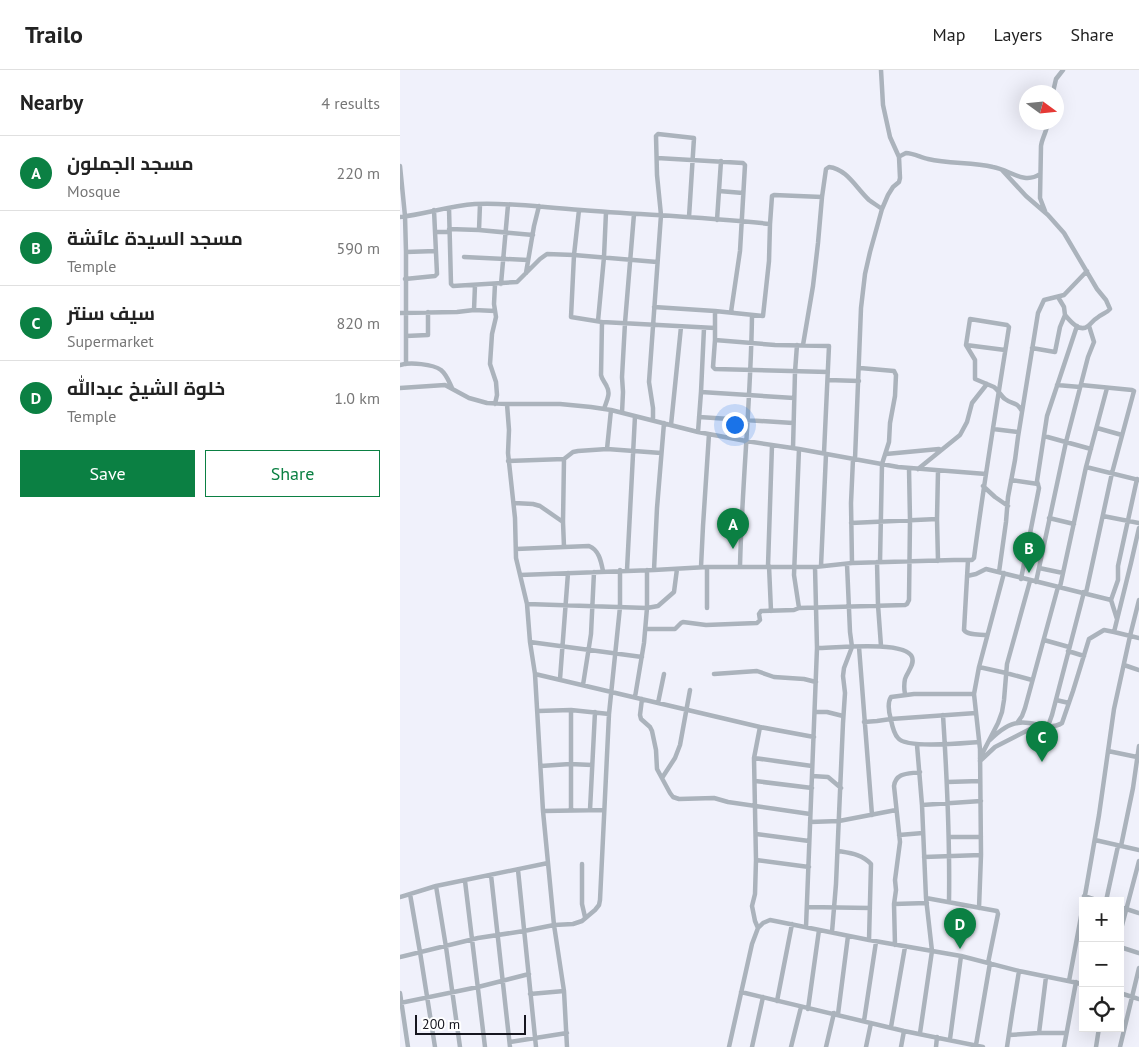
<!DOCTYPE html>
<html lang="en">
<head>
<meta charset="utf-8">
<style>
  body { margin:0; font-family:"PT Sans",Cairo,sans-serif; background:#f6f6f6; color:#222 }
  .controls { position:absolute; right:15px; bottom:15px; display:grid; overflow:hidden; border-radius:0px; box-shadow:0 5px 20px #0002 }
  .controls button { width:45px; height:45px; display:grid; place-items:center; padding:0; border:0; border-bottom:1px solid #e0e0e0; background:#fff; color:#222; font:25px sans-serif }
  .compass { position:absolute; left:619px; top:15px; width:45px; height:45px; border-radius:50%; background:#fff; box-shadow:0 5px 20px #0002; rotate:105deg }
  .scale { position:absolute; left:15px; bottom:12px; width:111px; box-sizing:border-box; padding-left:5px; border:2px solid #16161f; border-top:0; font-size:14px; line-height:18px; white-space:nowrap; color:#16161f; -webkit-text-stroke:4px #fff; paint-order:stroke }
  .you { position:absolute; left:334px; top:354px; width:18px; height:18px; margin:-12px; border:4px solid #fff; border-radius:50%; background:#1a73e8; box-shadow:0 0 0 8px #1a73e833 }
  .badge { display:grid; place-items:center; width:32px; height:32px; border-radius:50%; background:#0b8043; color:#fff; font-size:16px; font-weight:700 }
  .pin { position:absolute; translate:-50% -41px; filter:drop-shadow(0 1px 2px #0008) }
  .pin::after { content:''; position:absolute; top:26px; width:18px; height:15px; background:inherit; clip-path:polygon(0 0,100% 0,50% 100%) }
  .list { margin:0; padding:0; list-style:none }
  h2 { display:flex; justify-content:space-between; align-items:center; height:65px; margin:0; padding:0 20px; font-size:21px }
  h2 small { font-size:16px; font-weight:400; color:#767676 }
  .list li { display:grid; grid-template-columns:32px 1fr auto; gap:15px; align-items:center; box-sizing:border-box; height:75px; padding:0 20px; border-top:1px solid #e0e0e0 }
  .list b { display:block; font-size:19px; white-space:nowrap }
  .list p { margin:0; font-size:16px; white-space:nowrap; color:#767676 }
  .list em { font-size:16px; font-style:normal; color:#767676 }
  .actions { display:flex; gap:10px; padding:15px 20px }
  .actions a { flex:1; padding:11px 0; border:1px solid #0b8043; border-radius:0px; text-align:center; font-size:18px; color:#0b8043 }
  .actions .main { background:#0b8043; color:#fff }
  .icon { flex:none; width:28px; height:28px; fill:none; stroke:currentColor; stroke-width:2; stroke-linecap:round; stroke-linejoin:round }
  .map { position:relative; flex:none; width:739px; height:977px; overflow:hidden }
  header { display:flex; align-items:center; gap:30px; box-sizing:border-box; height:70px; padding:0 25px; background:#fff; border-bottom:1px solid #e0e0e0 }
  header strong { font-size:24px }
  nav { display:flex; gap:28px; margin-inline-start:auto; font-size:18px }
  main { display:flex }
  aside { flex:1; background:#fff }
  .map>svg:first-child { display:block }
</style>
</head>
<body>
<header>
<strong>Trailo</strong>
<nav><a>Map</a><a>Layers</a><a>Share</a></nav>
</header>
<main>
<aside>
<h2>Nearby<small>4 results</small></h2>
<ul class="list">
<li><span class="badge">A</span><div><b>مسجد الجملون</b><p>Mosque</p></div><em>220 m</em></li>
<li><span class="badge">B</span><div><b>مسجد السيدة عائشة</b><p>Temple</p></div><em>590 m</em></li>
<li><span class="badge">C</span><div><b>سيف سنتر</b><p>Supermarket</p></div><em>820 m</em></li>
<li><span class="badge">D</span><div><b>خلوة الشيخ عبدالله</b><p>Temple</p></div><em>1.0 km</em></li>
</ul>
<div class="actions"><a class="main">Save</a><a>Share</a></div>
</aside>
<div class="map">
<svg width="739" height="977" viewBox="0 0 739 977">
  <rect width="100%" height="100%" fill="#f0f1fb"/>
  <g fill="none" stroke-linecap="round" stroke-linejoin="round">
    <!-- minor -->
    <path stroke="#abb3bc" stroke-width="4.5" d="M653,22L656,9L663,0
      M499,87C500,86 504,84 506,83C513,83 522,88 528,89C550,94 572,92 593,97C610,100 624,115 640,104
      M257,88L343,93L345,95L340,181L331,242
      M0,96L5,146L6,182V294
      M602,100L626,126L648,145L664,163L697,219L706,230L710,239C707,243 701,244 697,248C693,250 691,254 688,256C680,263 670,251 665,245
      M319,121L343,123
      M49,138L51,214L53,216L117,212L140,189L147,184L174,185L257,192
      M179,140L174,185L171,247L202,252L315,258
      M645,141L640,128L641,76C642,68 647,61 648,52
      M0,147C25,144 49,136 75,134C110,132 145,138 181,140C244,145 307,147 370,154
      M317,150L321,91
      M49,159L79,160L133,165
      M79,160L80,134
      M35,162H49
      M6,182L36,181
      M64,187L128,190
      M126,203L134,156L139,136
      M5,209L35,206L37,204L34,140
      M95,214L94,234L96,247L92,264L90,294L96,312L97,325L95,334
      M101,214L108,135
      M254,237L315,241L363,246L369,191L370,154L372,126L374,125L422,127
      M74,240L75,215
      M315,241V270L313,297L315,299L428,302
      M0,243L57,242L74,240L95,241
      M198,251L204,187L206,142
      M202,252L201,305C202,310 205,312 207,317C211,324 206,332 204,339
      M6,266L28,265V242
      M315,270L375,275L429,276L424,383
      M403,275L413,216L418,173L422,127L426,99L429,97C447,99 456,118 469,130C473,133 478,136 482,139
      M566,275L605,280
      M632,278L655,282L660,257L665,245L664,237L658,227
      M0,295C10,292 33,294 41,300C47,305 49,312 52,318
      M460,298L494,301L496,305L495,326L490,353L489,372L482,394L480,492
      M428,310L459,311
      M657,315L680,317
      M681,315L732,320L734,321L712,403L686,523
      M0,318L45,315L69,328L87,333L107,334L109,360L108,383L115,448L116,488L127,534L130,572L135,604L143,741L154,855L164,921L167,977
      M301,322L394,328
      M107,334H160L191,337L211,340L298,362L346,371L399,379L498,397L586,404
      M222,343L223,322L222,307L225,253L234,144
      M299,347L393,353
      M253,350V338L249,312L261,145L257,105L256,66L258,64L294,68L289,147
      M271,355L281,257
      M697,358L722,365
      M593,359L618,362
      M298,362L301,322L304,258
      M644,366L691,379
      M393,378L395,302L397,275
      M207,379L211,340
      M399,379L394,505L399,538
      M486,384L539,379
      M164,389L163,452L164,477
      M455,389L461,238L465,204L470,182L482,139L488,125L493,117L499,112L500,108L499,87L490,67L483,35L481,0
      M108,391L164,389L173,382L178,381L207,379L261,383
      M686,397L739,410
      M518,399L560,365L567,352L572,333L587,314
      M611,410L638,414
      M583,416L595,427L608,436
      M114,433L133,434L140,436L163,452
      M703,446L739,453
      M649,448L674,454
      M451,453L537,449
      M739,458L731,493L714,562L739,568
      M116,479L189,476C199,480 201,491 203,501
      M568,490L564,560C568,566 580,564 587,565
      M538,491L537,449L538,401
      M477,492L478,535L481,576
      M452,493L451,433L453,389
      M340,496C342,412 351,329 352,245
      M368,496L372,375
      M369,496L371,541
      M421,496L426,384
      M301,497L303,456L309,364
      M639,498L663,503
      M227,500L235,346
      M254,500L257,438L264,353
      M599,502L606,452L608,427L615,390L618,367L638,243L644,230L664,225L687,201
      M120,505L254,500L307,497H415L452,493L554,490H572L574,488C584,411 597,334 609,257L607,255L570,249L566,275L575,290V309L594,317C598,320 601,326 605,329C613,335 616,331 622,341
      M567,506L576,504L586,499L711,530
      M621,509L639,418L637,411L647,346L677,256
      M636,512L666,372L688,287L694,272L689,256
      M660,517L686,397L707,318
      M127,534L247,538L258,536L274,522L277,499
      M307,538V497
      M717,549L711,530L718,510V496L737,409
      M246,559H275L281,553L283,552L306,555L357,553L360,550L359,544L361,541L394,540L399,538L505,535L507,534L509,530L510,450L509,398
      M644,570L669,577
      M130,572L242,587
      M459,577L472,745
      M417,578C433,578 506,570 512,587C515,595 507,602 505,609C504,614 504,619 505,624
      M668,581L684,586
      M724,595L739,600
      M579,597L606,603L632,610
      M135,604L360,657L414,667
      M314,604L357,601L374,607L404,609L416,612
      M160,609L168,503
      M183,615L191,564L194,502
      M574,624H514L491,627C487,633 489,643 491,650C492,655 494,664 498,668C506,679 564,673 579,672
      M235,627L244,573L247,538V500
      M242,629L240,645L241,649L250,657L252,661L256,680L257,699L270,723L273,727L279,729L314,728L328,732L410,744
      M656,630L669,633
      M258,633L264,604
      M138,641L171,640L209,644
      M415,642H427L443,646
      M543,645C547,708 550,770 549,832
      M464,652L477,651L491,649L576,643
      M617,653L622,646L625,638L658,517
      M648,656L652,645L684,522
      M590,670C597,663 607,654 618,653C633,650 648,662 662,653L673,621L689,569L704,560L714,562
      M517,675L522,735L526,828L532,881L520,963
      M708,681L737,687
      M354,688L412,696
      M580,688L598,653L602,642L604,630L607,594L630,511
      M580,691L595,677L638,655
      M141,696L170,694L192,695
      M412,706L428,707L441,718
      M262,708L275,688L280,675L290,620
      M355,711L412,718
      M547,712L580,711
      M522,735L581,731
      M171,740V640
      M190,740L195,642
      M143,741L204,740
      M410,752L439,751L496,740
      M356,764L409,771
      M499,765L523,763
      M549,767H581
      M695,770L739,780
      M721,776L733,718L739,676
      M438,781C450,783 462,784 471,794L469,870
      M524,787L581,785
      M356,790L409,797
      M182,794V834L185,847
      M118,800L136,977
      M91,805L110,977
      M65,811L85,977
      M36,816L46,877L60,977
      M10,824L20,882L35,977
      M684,826L699,831
      M0,827L36,816L148,793
      M526,828L597,841L598,844L588,893
      M684,831L699,745L714,639L730,566L739,530
      M706,831L718,776
      M494,834L527,833
      M407,837L470,838
      M720,837L739,843
      M579,838L581,785L580,679L574,624L579,597L604,503
      M406,857L417,578L415,497
      M358,858L355,851L352,836L355,824L356,790L354,688L360,657
      M432,862L436,814L443,653L445,623L443,606L444,598L452,577L450,562L447,494
      M720,863L739,791
      M495,875L494,834L496,820L495,810L500,772L494,716C496,702 509,704 520,702
      M720,877L739,883
      M0,887L78,868L124,861L154,855L173,854L182,851L195,840L199,835L200,830L209,644L220,537V500
      M669,911L683,836
      M341,922L504,961L583,977
      M0,923L8,977
      M720,923L739,929
      M130,924L164,921
      M377,931L392,854
      M0,933L78,917L129,904
      M408,939L419,860
      M438,944L448,866
      M464,951L476,872
      M491,957L505,877
      M639,963L646,907
      M609,965L639,963H666
      M550,969L561,886
      M110,972L167,963
      M576,975L590,893
      M329,977L352,874L358,858L363,853L370,850L380,852L469,870L561,886L619,901L683,914
      M352,977L363,927
      M391,977L401,937
      M426,977L434,943
      M466,977L471,953
      M501,977L504,961
      M536,977L537,967
      M607,977L612,944L619,901
      M664,977L676,912
      M696,977L699,958
      M720,977L739,898"/>
  </g>
</svg>
<div class="controls">
<button>+</button>
<button>−</button>
<button><svg class="icon" aria-label="locate" viewBox="0 0 24 24"><circle cx="12" cy="12" r="6"/><path d="M12 2v4M12 18v4M2 12h4M18 12h4"/></svg></button>
</div>
<svg class="compass" viewBox="-18 -18 36 36"><path d="M0-13l5 13h-10z" fill="#e53935"/><path d="M0 13l5-13h-10z" fill="#767676"/></svg>
<div class="scale">200 m</div>
<div class="you"></div>
<div class="pin badge" style="left:333px;top:479px">A</div>
<div class="pin badge" style="left:629px;top:503px">B</div>
<div class="pin badge" style="left:642px;top:692px">C</div>
<div class="pin badge" style="left:560px;top:879px">D</div>
</div>
</main>
</body>
</html>
